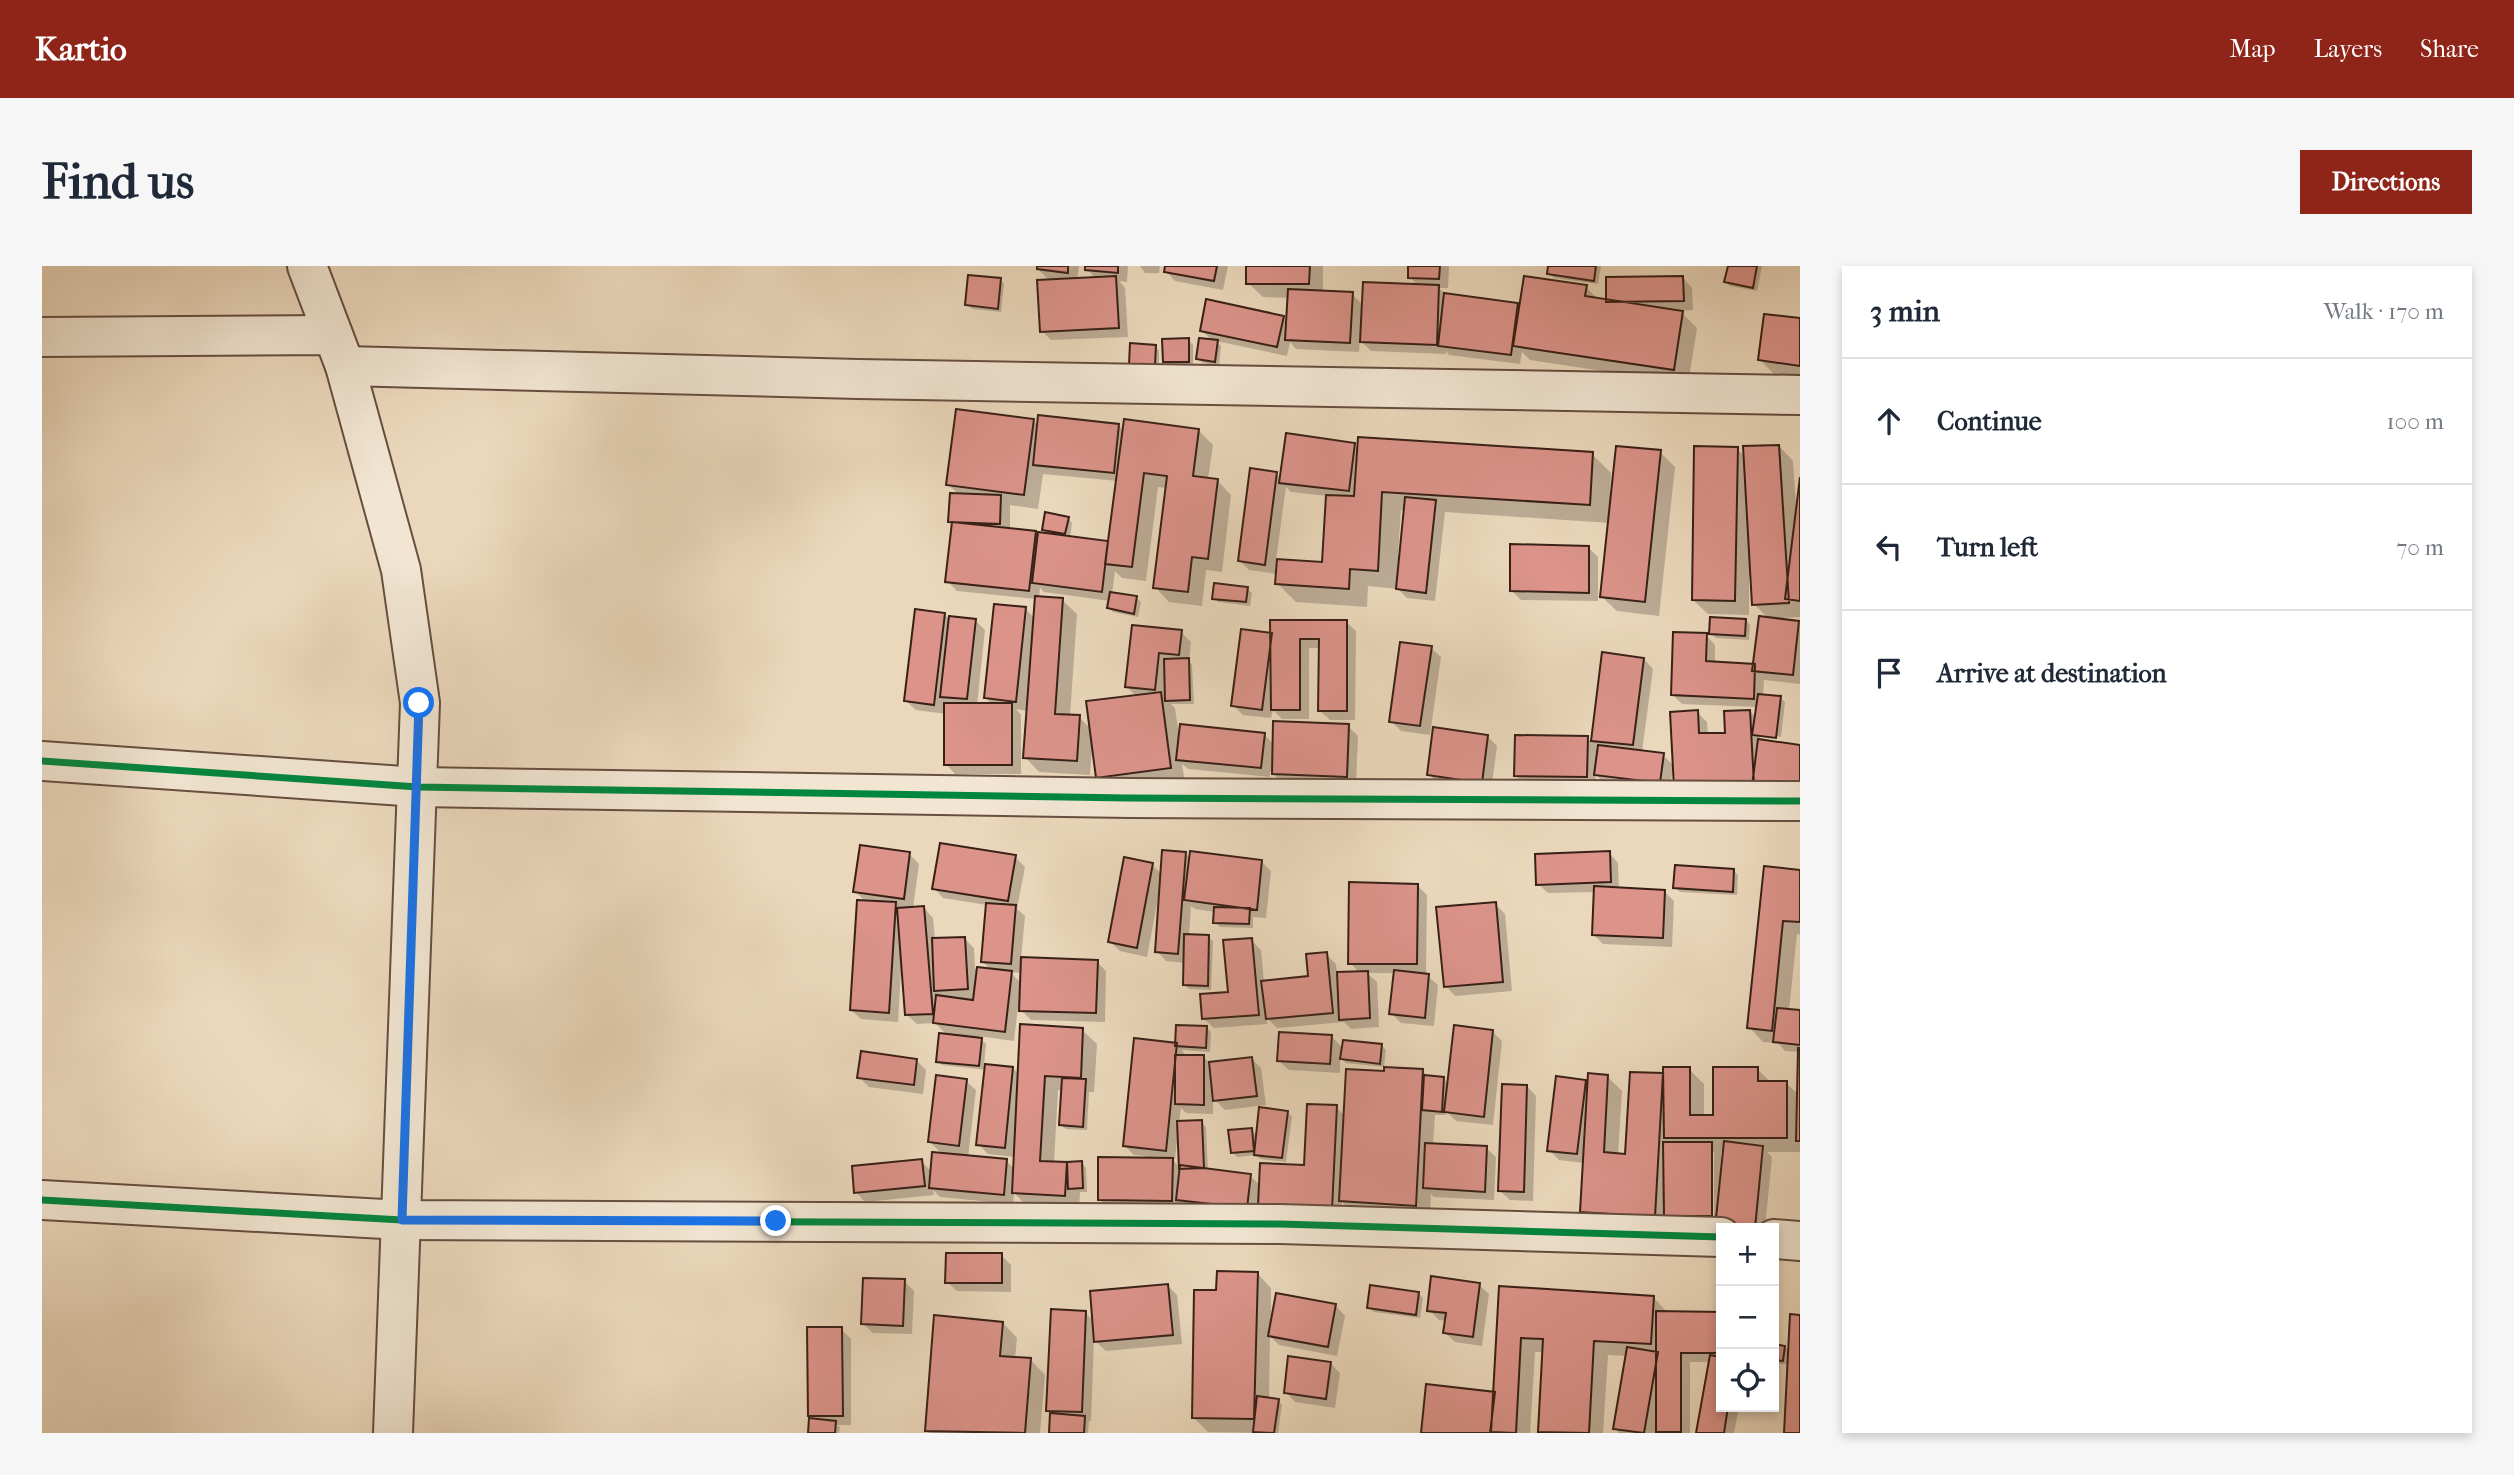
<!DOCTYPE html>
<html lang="en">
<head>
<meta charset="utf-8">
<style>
  body { margin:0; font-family:"IM FELL French Canon",serif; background:#f6f6f7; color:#1f2937 }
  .controls { position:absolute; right:21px; bottom:21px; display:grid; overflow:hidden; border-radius:0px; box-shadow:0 4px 10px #0003 }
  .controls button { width:63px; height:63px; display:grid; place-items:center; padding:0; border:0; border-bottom:2px solid #e0e1e3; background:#fff; color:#1f2937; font:35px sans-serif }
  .stop { position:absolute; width:21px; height:21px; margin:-16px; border:5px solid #1a73e8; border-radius:50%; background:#fff }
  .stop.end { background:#1a73e8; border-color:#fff; box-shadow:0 2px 7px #0008 }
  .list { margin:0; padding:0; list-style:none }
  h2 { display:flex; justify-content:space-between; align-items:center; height:91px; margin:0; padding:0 28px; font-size:30px }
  h2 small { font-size:23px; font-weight:400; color:#747a83 }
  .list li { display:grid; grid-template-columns:46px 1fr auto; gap:21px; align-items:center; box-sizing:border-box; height:126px; padding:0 28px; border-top:2px solid #e0e1e3 }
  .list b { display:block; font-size:26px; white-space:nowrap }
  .list em { font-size:23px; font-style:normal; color:#747a83 }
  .icon { flex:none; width:38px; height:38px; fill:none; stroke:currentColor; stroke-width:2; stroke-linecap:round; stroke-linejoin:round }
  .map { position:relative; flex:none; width:1758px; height:1167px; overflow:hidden; border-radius:0px }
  header { display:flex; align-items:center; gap:42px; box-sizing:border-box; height:98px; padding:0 35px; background:#8f2418; color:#fff }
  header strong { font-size:33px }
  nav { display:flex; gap:38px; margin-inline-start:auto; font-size:24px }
  .intro { display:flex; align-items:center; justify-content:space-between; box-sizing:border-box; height:168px; padding:0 42px }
  h1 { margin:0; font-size:49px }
  .button { padding:18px 32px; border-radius:0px; background:#8f2418; color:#fff; font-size:24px; font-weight:700 }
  main { display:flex; gap:42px; padding:0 42px }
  aside { flex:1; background:#fff; border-radius:0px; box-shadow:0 4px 10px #0003 }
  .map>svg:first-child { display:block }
</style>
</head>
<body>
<header>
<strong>Kartio</strong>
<nav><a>Map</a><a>Layers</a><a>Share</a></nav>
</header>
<div class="intro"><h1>Find us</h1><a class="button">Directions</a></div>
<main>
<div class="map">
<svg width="1758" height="1167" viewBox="0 0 1758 1167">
  <rect width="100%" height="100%" fill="#ebd8bc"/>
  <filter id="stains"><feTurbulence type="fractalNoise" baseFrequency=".00286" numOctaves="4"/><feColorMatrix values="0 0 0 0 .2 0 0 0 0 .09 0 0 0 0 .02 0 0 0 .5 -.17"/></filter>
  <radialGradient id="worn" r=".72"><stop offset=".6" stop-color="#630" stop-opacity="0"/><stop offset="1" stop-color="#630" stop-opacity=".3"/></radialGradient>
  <!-- shadow -->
  <path fill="#0003" fill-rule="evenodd" d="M997,0H1037L1035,14L1054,13L1045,3V0H1086L1085,16L1077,15L1083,22L1086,71L1009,74L1000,65L1008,15L996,3Z
    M1098,0H1118L1117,7H1103Z
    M1124,0H1186L1181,24L1133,15L1124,5Z
    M1206,0H1281V26L1310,28L1321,39L1376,20L1368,11V0H1407L1406,22H1397L1405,30L1475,38L1479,42L1544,21L1557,34L1566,36L1641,12L1650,22L1651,44L1638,45L1655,62L1646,118L1488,94L1480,86L1478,98L1407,89L1404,85V88L1329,85L1318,74L1317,86L1254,83L1248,76L1245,90L1174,75L1179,80L1177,100L1161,97L1156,93L1171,75L1159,64L1241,51L1246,56L1247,32L1221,31L1206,17Z
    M1508,0H1559L1556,18L1512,12L1507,7Z
    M1687,0H1720L1715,25L1688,20L1684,16Z
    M958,14L962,18L959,46L930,43L925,39Z
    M1724,50L1758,54V112L1732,108L1718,94Z
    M1146,74L1151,79V100H1127L1123,95Z
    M1113,80L1117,85V102L1093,101L1089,97Z
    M991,155L997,160L1076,159L1082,165L1156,164L1171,179L1166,213L1175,214L1189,229L1180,306L1164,304L1160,340L1127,336L1113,321L1125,222L1116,221L1104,315L1080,312L1073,305L1070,328L1094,332L1099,336L1096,351L1071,346L1067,342L1068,335L1002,326L998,322L997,332L1020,334L1035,348L1028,450L1037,451L1050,464L1095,431L1085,421L1092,361L1139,366L1149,376L1147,395L1150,399L1152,438H1129L1133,442L1137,470L1222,468L1232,479L1306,460L1316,470L1314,520L1241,517L1228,505V511L1146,503L1140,498L1143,516L1071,526L1056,512L1050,482L1048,509L997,506L983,491L986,445L974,443L979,449V508H913L904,498V448L874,444L864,435L902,348L908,354H933L943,364L935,439H951L944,432L983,343L993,352L994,333L915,325L905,315L911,258L908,255L917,229L906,218ZM1001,208L1076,215L1068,277L1028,272L1030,257L1026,252L1002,263L1008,270L998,272L993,267L968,264V239L996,243Z
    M1312,178L1317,183L1550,188L1569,207L1568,225H1571L1618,186L1633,201L1617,350L1575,345L1560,331L1568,257L1403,246L1393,335L1365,332L1356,323L1326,320L1325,341L1254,336L1235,317V308L1207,304L1197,294L1234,208L1239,213ZM1244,221L1249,226L1286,230L1282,298L1234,294ZM1359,244H1364L1359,289H1356Z
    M1737,180L1751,195L1754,240H1756L1758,223V351L1734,352V354L1758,359V418L1722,414L1721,430L1738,432L1743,436L1739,471L1718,468V472L1758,480V533L1643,531L1655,446L1665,456L1666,469L1685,468L1708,445L1714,452L1716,441L1640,438L1630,428L1664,369L1673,379V398L1713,400L1727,353L1712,338L1710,310H1707V349L1666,348L1651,334L1695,183L1703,191Z
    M1547,282L1556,291V335L1479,334L1469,324Z
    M1205,323L1210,327L1208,340L1176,336L1172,332Z
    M1704,354L1708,359L1707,374L1674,372L1669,368Z
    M1304,356L1314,365L1313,454H1288L1278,445V382H1267V453H1240L1231,444L1229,452L1201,449L1191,439L1230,369Z
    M1389,382L1399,391L1388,469L1359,465L1349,455Z
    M1561,388L1602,393L1611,403L1600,486L1621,489L1632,500L1627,525L1563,518L1554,509V520L1483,519L1473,509L1545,472L1550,477Z
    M1445,470L1455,480L1449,525L1396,518L1387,508Z
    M1143,587L1149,593L1219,595L1229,605L1224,652L1211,651V662L1178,661L1173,656V646L1153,643L1149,640L1147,670L1166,671L1171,675L1169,724L1147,723L1143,719V697L1124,695L1115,685L1118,632H1116L1105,691L1078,685L1068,676L1110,599L1120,608Z
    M1567,587L1576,597L1577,623L1623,626L1632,635L1630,681L1561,678L1551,668L1553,626L1506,627L1496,618Z
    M867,588L877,598L871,642H882L891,652L893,674L923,673L932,682L933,703L950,705L940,695L945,639L901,632L892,622L973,591L983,601L975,643L983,650L979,693L1055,696L1064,705L1063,756L989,754L976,741L972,775L936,770L944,778L942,800L971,802L977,809L1040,764L1055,778L1052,826H1047L1045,864L1024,863L1019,859L1021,824H1016L1012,897L1024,898L1027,901L1040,897L1044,902L1045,926H1038L1037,944L986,941L972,927L971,938L898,931L891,924L892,929L823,936L814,926L879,895L890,906L901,889L888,876L924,815L934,824L926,891L964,895L973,903V891L946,888L936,878L944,804L900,799L896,795L906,770L893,757L875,758L865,749L862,705H859L856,756L819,753L809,744L824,636L813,625ZM968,706L980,707V718Z
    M1723,602L1758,605V669L1755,668L1747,745L1758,746V886H1725L1730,891L1723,962L1554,960L1540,945L1542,897L1517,894L1507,884L1543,815L1547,819L1565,810L1580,825L1576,889L1585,890L1590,807L1623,809L1647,803L1662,818V850H1673L1715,803L1730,817H1744L1757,829L1758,786L1743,785L1736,777L1721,776L1707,761ZM1668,886H1672V959H1668ZM1679,886H1682L1681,897H1679Z
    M1691,604L1696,609L1695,629L1638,626L1633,622Z
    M1375,619L1385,629L1384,709L1396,719L1392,760L1359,757L1349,747L1353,707H1325L1335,716L1337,761L1309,763L1302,756L1235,762L1225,752V758L1172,762L1162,753L1188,727L1209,674L1219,684L1222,716L1268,712L1284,688L1294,698L1295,708L1318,707L1308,697Z
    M1453,638L1463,648L1470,725L1413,730L1404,720Z
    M1165,762L1169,766L1168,786L1140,784L1144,790L1161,791L1168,797L1209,792L1219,802L1224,839L1183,844L1171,832V848L1144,847L1139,842L1137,856H1159L1164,861L1166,905L1208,910L1219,920L1264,901L1294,841L1303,850L1343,807L1380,804L1387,812L1401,813L1407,818L1450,765L1460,775L1451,859L1414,855L1404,845V849H1393L1391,879L1444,882L1454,891L1452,934L1392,931L1389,928L1388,953L1313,949L1300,936L1299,953L1227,949L1216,938L1214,951L1146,943L1139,936V944L1067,943L1057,933L1103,893V890L1092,889L1083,880L1135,779ZM1135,874H1138V902L1130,893H1133Z
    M1289,770L1301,782L1340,780L1344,784L1342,801L1304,797L1298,791V807L1247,804L1237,795Z
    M874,794L884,804L881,828L827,821L817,811Z
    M1485,820L1494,830L1491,935L1468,934L1458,925Z
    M1245,846L1250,851L1244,896L1218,893L1214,889L1195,891L1190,886L1209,864L1216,870Z
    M959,989L969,999V1026L915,1025L905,1016Z
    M1215,1007L1229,1022V1052H1231L1235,1029L1294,1040L1303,1050L1295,1090L1237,1079L1228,1070L1227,1133L1236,1134L1240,1139L1236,1167L1166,1166L1151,1151L1176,1026Z
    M862,1015L872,1025L870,1068L831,1067L821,1058Z
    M1437,1019L1447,1028L1440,1080L1413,1076L1403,1067L1405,1055L1397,1054L1387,1044Z
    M1126,1020L1135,1029L1140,1078L1064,1085L1052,1074L1049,1155H1047L1046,1167H1009L1010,1148L1006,1144L1043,1047L1052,1055Z
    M1459,1022L1611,1031L1626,1047H1679V1141H1697L1692,1167H1656L1668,1096H1648V1167H1617L1614,1163L1613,1167H1577L1573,1162L1585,1090L1566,1089L1561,1167H1499L1502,1086H1493L1488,1167H1381L1453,1128Z
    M1377,1028L1381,1032L1378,1052L1332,1046L1327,1042Z
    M1750,1050H1758V1167H1744L1747,1099L1732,1097V1080L1743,1081L1748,1086Z
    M961,1057L975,1072L973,1093L989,1094L1003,1109L998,1167H887L884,1165Z
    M799,1063L809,1073V1159H795L798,1161L797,1167H767L773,1155L768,1150Z
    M1288,1097L1298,1107L1293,1142L1253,1136L1244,1126Z"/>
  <!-- building -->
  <path fill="#db938a" stroke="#392017" stroke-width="2" d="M995,0H1026V7L995,3Z
    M1043,0H1076V7L1043,4Z
    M1123,0H1175L1172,15L1122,6Z
    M1204,0H1268L1267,18H1204Z
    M1366,0H1398L1397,13L1366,12Z
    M1506,0H1554L1552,15L1505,8Z
    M1686,0H1715L1711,22L1682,16Z
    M926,9L959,12L956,43L923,39Z
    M1074,10L1077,62L998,66L995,14Z
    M1482,10L1545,19L1543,30L1641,45L1632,104L1471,80Z
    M1641,10L1642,35L1564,36V11Z
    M1321,16L1397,19L1395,79L1318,76Z
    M1246,23L1311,26L1308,77L1243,74Z
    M1402,27L1476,37L1469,89L1396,80Z
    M1164,33L1242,50L1235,81L1158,65Z
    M1722,48L1758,52V100L1716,94Z
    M1147,72V96H1121L1120,73Z
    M1157,72L1176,74L1173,96L1154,93Z
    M1088,77L1114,79L1113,99L1087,98Z
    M914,143L992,153L982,229L904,219Z
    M996,149L1077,158L1072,207L991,199Z
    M1082,153L1157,163L1151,210L1176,213L1166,293L1150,291L1146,326L1111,322L1125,210L1102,207L1090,301L1063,298Z
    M1244,167L1313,177L1307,225L1237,217Z
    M1316,171L1551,186L1548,239L1340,226L1336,305L1308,303L1307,323L1233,318L1235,293L1280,296L1284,229L1312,230Z
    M1737,179L1747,337L1710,339L1701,180Z
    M1574,180L1619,184L1603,336L1558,331Z
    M1652,180L1696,181L1693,335L1650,334Z
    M1208,202L1235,206L1223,299L1196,295Z
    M1758,211V335L1743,333Z
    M908,227L959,229L958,258L906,256Z
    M1363,231L1394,234L1384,327L1354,323Z
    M1003,246L1027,251L1023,268L1000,264Z
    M910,256L994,265L987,325L903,316Z
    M996,266L1066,275L1060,326L990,317Z
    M1468,278L1547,280V327L1468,325Z
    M1172,317L1206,321L1204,336L1170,333Z
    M1068,326L1095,330L1092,348L1065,342Z
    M993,330L1021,332L1013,448L1038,449L1035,495L981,492Z
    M952,338L984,341L974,436L942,432Z
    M873,343L903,347L892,439L862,435Z
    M907,350L934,353L925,433L898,431Z
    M1717,350L1757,355L1751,409L1710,405Z
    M1668,351L1704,353L1703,370L1667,368Z
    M1228,354H1305V445H1276L1277,373H1258V444H1229Z
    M1090,359L1140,364L1137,389L1117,387L1113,424L1083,421Z
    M1199,363L1230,367L1220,444L1189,440Z
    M1631,366L1665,367L1664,395L1713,398L1712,433L1629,429Z
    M1358,376L1390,380L1378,460L1347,456Z
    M1560,386L1602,392L1591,479L1549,475Z
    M1147,392L1148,434L1123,435L1122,393Z
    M1119,426L1129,502L1054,512L1044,435Z
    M1716,428L1739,430L1734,472L1710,469Z
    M902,437H970V499H902Z
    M1656,444L1657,467H1683L1682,445L1708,444L1712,519L1632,522L1628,446Z
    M1231,455L1307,458L1305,511L1230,508Z
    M1138,458L1223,467L1219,502L1134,494Z
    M1391,461L1446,469L1440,517L1385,509Z
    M1473,469L1546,470L1545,511L1472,510Z
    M1716,473L1758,479V526L1710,520Z
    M1556,479L1622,487L1618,517L1552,509Z
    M898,577L974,589L966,635L890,623Z
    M818,579L868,586L862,633L811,626Z
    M1120,584L1144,586L1136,688L1113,686Z
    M1148,585L1220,594L1215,644L1142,634Z
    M1568,585L1569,616L1494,619L1493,588Z
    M1082,591L1111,597L1095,682L1066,676Z
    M1633,599L1692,603L1691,626L1631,622Z
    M1722,600L1758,604V656L1741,655L1730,765L1705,762Z
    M1307,616L1376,618L1375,698H1306Z
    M1552,620L1623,624L1621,672L1550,669Z
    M815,634L854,636L847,747L808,744Z
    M1454,636L1461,716L1402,721L1394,641Z
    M944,637L974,639L969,698L939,696Z
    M882,640L891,748L863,749L855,642Z
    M1172,641L1208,642L1207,658L1171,657Z
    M1142,668L1167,669L1166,720L1141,719Z
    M923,671L926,723L892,725L890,672Z
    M1210,672L1217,749L1160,753L1158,728L1186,726L1181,674Z
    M1285,686L1291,747L1224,753L1219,715L1266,710L1264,688Z
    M979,691L1056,694L1054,747L977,745Z
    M935,701L970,705L963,766L891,757L894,729L931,734Z
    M1352,704L1387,708L1383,752L1347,748Z
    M1326,705L1328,752L1297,754L1295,706Z
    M1735,742L1758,744V779L1731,776Z
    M978,758L1041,762L1039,812L1003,810L998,895L1025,896L1023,930L970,927Z
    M1134,759L1165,760L1164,782L1133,780Z
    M1412,759L1451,764L1442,851L1402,846Z
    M1237,766L1290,769L1288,798L1235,795Z
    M897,767L940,772L937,800L894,796Z
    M1092,772L1135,777L1124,885L1081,880Z
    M1301,774L1340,778L1338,798L1298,793Z
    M1756,782H1758V875H1754Z
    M819,785L875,793L872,819L815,812Z
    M1133,789H1162V839L1133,838Z
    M1210,791L1215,830L1171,835L1167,796Z
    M943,798L971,801L963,882L934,879Z
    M1342,801L1381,803L1374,940L1297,935L1304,803L1342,805Z
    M1621,801H1648V849H1671V801H1716V815H1745V872H1622Z
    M1588,806L1621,807L1613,951L1538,946L1546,807L1566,809L1562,886L1583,888Z
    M894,809L925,813L917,880L886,876Z
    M1382,809L1402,811L1400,846L1380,844Z
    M1514,810L1544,814L1535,888L1505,885Z
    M1020,812L1044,813L1041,861L1017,859Z
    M1460,818L1485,819L1482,926L1456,925Z
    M1265,838L1295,839L1290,944L1216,940L1218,897L1262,899Z
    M1217,841L1246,845L1240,892L1212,889Z
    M1160,854L1162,902L1137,903L1135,855Z
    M1210,862L1212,885L1189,887L1186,864Z
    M1682,875L1721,880L1713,962H1673Z
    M1621,876H1670V950H1622Z
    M1383,877L1445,880L1443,926L1381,922Z
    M890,886L965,893L962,929L887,922Z
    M1056,891L1131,892L1130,935L1056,934Z
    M880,893L883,920L812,927L810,900Z
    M1040,895L1041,922L1026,923L1025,896Z
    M1138,899L1209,908L1205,942L1134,934Z
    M904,987H960V1017H903Z
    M1175,1005L1216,1006L1212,1153L1150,1152L1152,1024H1174Z
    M1389,1010L1438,1017L1431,1071L1401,1067L1404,1047L1385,1045Z
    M821,1012L863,1013L861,1060L819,1058Z
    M1126,1018L1131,1069L1052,1076L1048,1025Z
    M1328,1019L1377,1026L1374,1049L1325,1042Z
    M1457,1020L1612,1030L1609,1078L1552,1075L1547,1167L1496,1166L1501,1073L1479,1072L1474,1167L1449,1166Z
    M1234,1027L1294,1038L1286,1081L1226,1070Z
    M1009,1043L1044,1045L1040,1146L1004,1145Z
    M1614,1045L1679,1046V1087H1639V1166H1614Z
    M1748,1048L1758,1049V1167H1742Z
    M892,1049L961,1056L958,1090L989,1092L983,1167L883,1165Z
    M765,1061H800L801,1150H766Z
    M1732,1078L1743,1080L1741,1095L1732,1094Z
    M1585,1081L1616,1086L1602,1167L1571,1163Z
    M1668,1089L1679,1091V1141H1686L1682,1167H1654Z
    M1246,1090L1289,1096L1284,1133L1242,1127Z
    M1384,1118L1453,1126L1448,1167H1379Z
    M1215,1130L1237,1133L1232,1167L1211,1166Z
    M1008,1147L1043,1150L1042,1167H1007Z
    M767,1152L794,1155L793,1167H766Z"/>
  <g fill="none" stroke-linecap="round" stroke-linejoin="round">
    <defs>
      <path id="minor" d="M0,71L291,69
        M303,100L816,113L1758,129
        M0,495L376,521L1087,532L1758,535
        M0,934L360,954L1238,958L1679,971
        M1732,973L1758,975"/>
      <path id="tertiary" d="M265,0L303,100L359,304L378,437L351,1167"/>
    </defs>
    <!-- minor casing -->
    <use href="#minor" stroke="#664e40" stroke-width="42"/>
    <!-- tertiary casing -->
    <use href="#tertiary" stroke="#664e40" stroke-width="42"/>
    <!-- minor -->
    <use href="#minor" stroke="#f2e6d3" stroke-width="38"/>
    <!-- tertiary -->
    <use href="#tertiary" stroke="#f2e6d3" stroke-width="38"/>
    <defs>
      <path id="cycleway" d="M0,495L376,521L1087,532L1758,535
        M0,934L360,954L1238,958L1679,971"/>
    </defs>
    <!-- cycleway casing -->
    <use href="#cycleway" stroke="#f2e6d3" stroke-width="11"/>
    <!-- cycleway -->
    <use href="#cycleway" stroke="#00873e" stroke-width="7"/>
  </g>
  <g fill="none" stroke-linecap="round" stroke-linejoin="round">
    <!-- route -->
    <path stroke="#1a73e8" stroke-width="9" d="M377,437L360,954L734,955"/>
  </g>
  <rect width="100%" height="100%" filter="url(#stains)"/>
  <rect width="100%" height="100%" fill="url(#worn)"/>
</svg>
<div class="controls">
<button>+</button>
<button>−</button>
<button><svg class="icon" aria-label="locate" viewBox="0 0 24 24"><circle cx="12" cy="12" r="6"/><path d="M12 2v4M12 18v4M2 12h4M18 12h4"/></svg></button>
</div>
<div class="stop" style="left:377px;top:437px"></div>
<div class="stop end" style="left:734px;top:955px"></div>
</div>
<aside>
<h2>3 min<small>Walk · 170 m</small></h2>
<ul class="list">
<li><svg class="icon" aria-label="ahead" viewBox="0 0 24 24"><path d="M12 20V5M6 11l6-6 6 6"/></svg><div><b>Continue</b></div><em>100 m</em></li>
<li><svg class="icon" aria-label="left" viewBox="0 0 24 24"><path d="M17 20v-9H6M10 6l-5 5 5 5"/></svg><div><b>Turn left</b></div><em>70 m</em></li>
<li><svg class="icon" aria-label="arrive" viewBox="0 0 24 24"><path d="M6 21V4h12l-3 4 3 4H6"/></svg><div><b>Arrive at destination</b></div></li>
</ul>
</aside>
</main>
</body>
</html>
